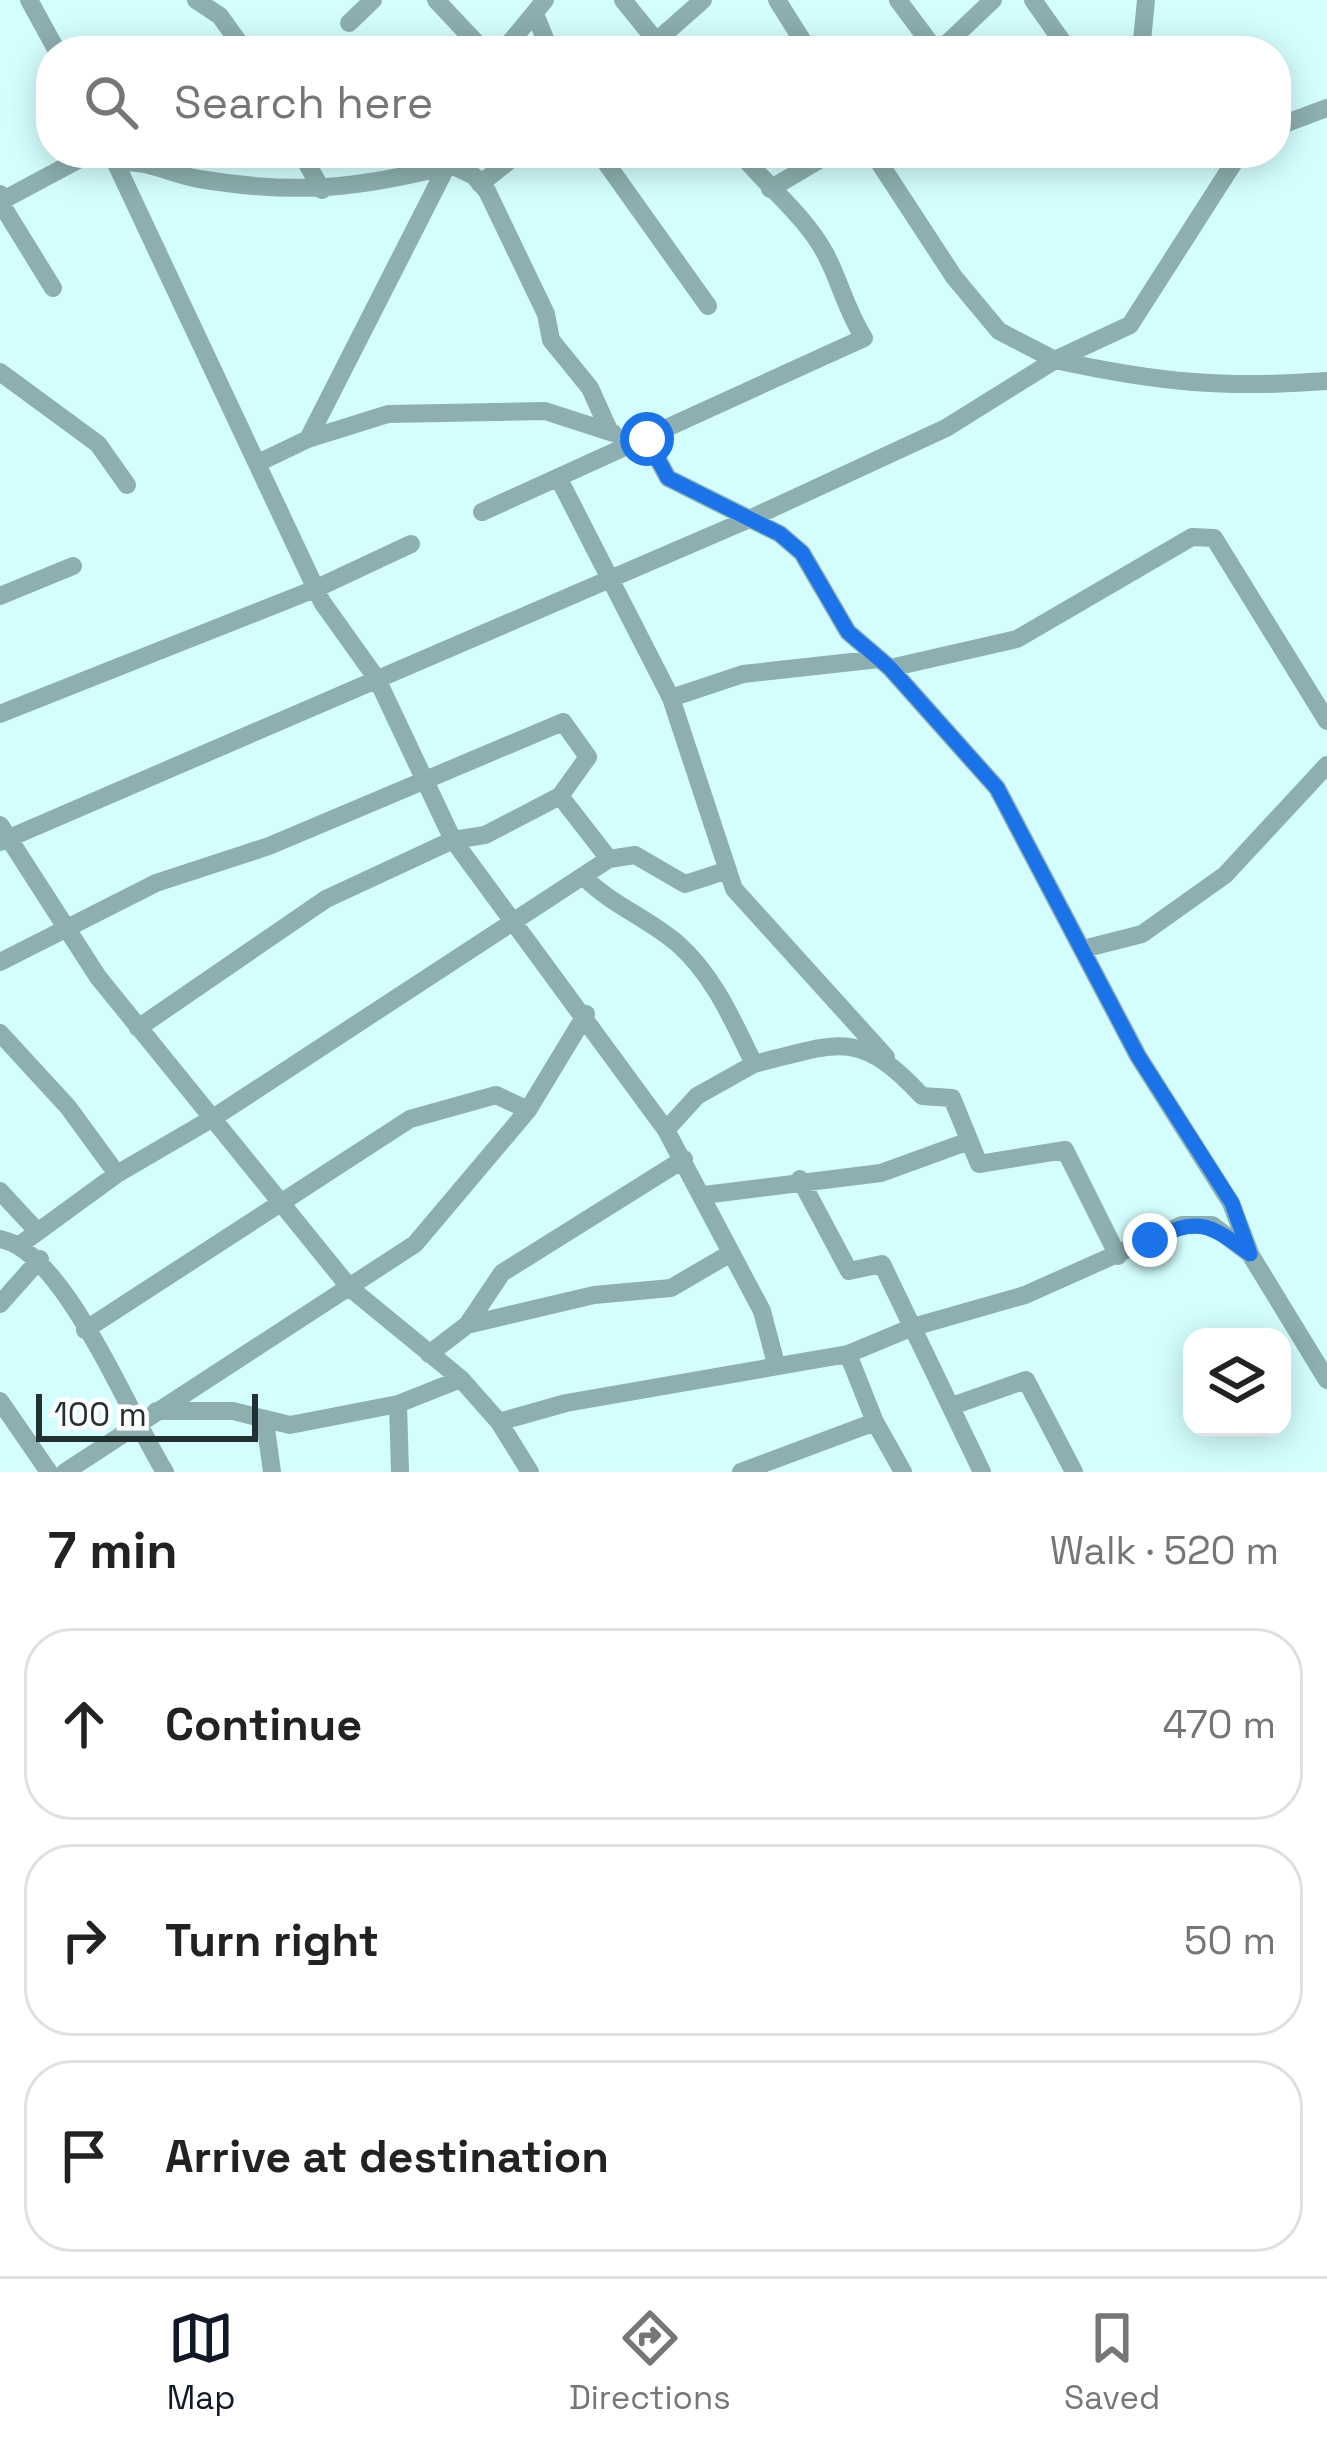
<!DOCTYPE html>
<html lang="en">
<head>
<meta charset="utf-8">
<style>
  body { margin:0; font-family:"Space Grotesk",sans-serif; background:#f6f6f6; color:#222 }
  .controls { position:absolute; right:36px; bottom:36px; display:grid; overflow:hidden; border-radius:24px; box-shadow:0 6px 30px #0003 }
  .controls button { width:108px; height:108px; display:grid; place-items:center; padding:0; border:0; border-bottom:3px solid #e0e0e0; background:#fff; color:#222; font:60px sans-serif }
  .scale { position:absolute; left:36px; bottom:30px; width:222px; box-sizing:border-box; padding-left:12px; border:6px solid #213131; border-top:0; font-size:33px; line-height:42px; white-space:nowrap; color:#213131; -webkit-text-stroke:9px #fff; paint-order:stroke }
  .stop { position:absolute; width:36px; height:36px; margin:-27px; border:9px solid #1a73e8; border-radius:50%; background:#fff }
  .stop.end { background:#1a73e8; border-color:#fff; box-shadow:0 3px 12px #0008 }
  .list { margin:0; padding:0; list-style:none }
  h2 { display:flex; justify-content:space-between; align-items:center; height:156px; margin:0; padding:0 48px; font-size:51px }
  h2 small { font-size:39px; font-weight:400; color:#767676 }
  .list li { display:grid; grid-template-columns:78px 1fr auto; gap:36px; align-items:center; box-sizing:border-box; height:192px; margin:0 24px 24px; padding:0 24px; border:3px solid #e0e0e0; border-radius:48px }
  .list b { display:block; font-size:45px; white-space:nowrap }
  .list em { font-size:39px; font-style:normal; color:#767676 }
  .icon { flex:none; width:66px; height:66px; fill:none; stroke:currentColor; stroke-width:2; stroke-linecap:round; stroke-linejoin:round }
  .map { position:relative; flex:none; width:1327px; height:1472px; overflow:hidden }
  .search { position:absolute; background:#fff; box-shadow:0 6px 30px #0003; left:36px; right:36px; top:36px; height:132px; display:flex; align-items:center; gap:30px; box-sizing:border-box; padding:0 42px; border-radius:48px; color:#767676; font-size:45px }
  .sheet { height:804px; background:#fff }
  nav { display:flex; justify-content:space-around; align-items:center; box-sizing:border-box; height:168px; border-top:3px solid #e0e0e0; background:#fff; font-size:33px; color:#767676 }
  nav a { display:grid; justify-items:center; gap:6px }
  nav .on { color:#111827 }
  .map>svg:first-child { display:block }
</style>
</head>
<body>
<div class="map">
<svg width="1327" height="1472" viewBox="0 0 1327 1472">
  <rect width="100%" height="100%" fill="#d4fefe"/>
  <g fill="none" stroke-linecap="round" stroke-linejoin="round">
    <!-- minor -->
    <path stroke="#8dafaf" stroke-width="18" d="M29,0L57,51
      M196,0L220,16L245,51
      M436,0L484,51
      M623,0L661,47
      M777,0L809,51
      M898,0L936,51
      M1033,0L1069,51
      M535,14L550,51
      M349,23L373,0
      M503,51L545,0
      M645,51L703,0
      M939,51L993,0
      M1092,51H1108
      M1141,51L1146,0
      M1276,127L1327,108
      M111,153L322,602L377,679L453,840L666,1130L762,1311L776,1364
      M301,153L322,190
      M599,153L708,306
      M873,153L954,277L999,331L1055,360L1130,325L1240,153
      M116,163C148,159 169,174 199,179C295,195 358,189 451,165L474,176L487,191L546,314L551,340L590,388L608,428
      M480,184L519,153
      M770,189L831,153
      M0,194L3,200L91,153
      M0,202L53,288
      M0,372L98,444L127,485
      M308,439L388,414L545,411L613,433
      M647,439L668,478L780,534L802,553L848,632L890,668L1017,639L1192,537L1214,538L1327,721
      M260,462L308,439L451,158
      M560,481L671,698L734,889L886,1057
      M482,512L864,338C846,310 840,281 825,253C805,216 767,186 740,153
      M0,596L73,566
      M890,668L997,788L1138,1056L1231,1203L1250,1253
      M671,698L743,674L879,659
      M0,714L315,589L411,544
      M0,825L98,977L350,1288L461,1379L499,1422L530,1472
      M0,842L747,520L946,428L1055,360C1156,382 1224,389 1327,381
      M609,859L635,855L685,884L728,870
      M585,878C613,906 648,918 678,944C714,976 733,1021 754,1064L697,1096L666,1130
      M1083,949L1142,934L1225,875L1327,765
      M0,962L156,883L269,846L563,722L588,757L560,796
      M0,1033L68,1107L117,1174
      M754,1064C838,1043 859,1028 922,1096L952,1098L979,1164L1065,1150L1118,1256
      M800,1179L849,1271L882,1264L982,1472
      M0,1191L38,1232
      M704,1195L881,1173L969,1141
      M0,1239C64,1250 129,1415 165,1472
      M21,1244L117,1174L213,1118L609,859L560,796L485,835L453,840L326,899L138,1028
      M0,1304L40,1259
      M467,1325L594,1295L671,1288L731,1253
      M85,1330L410,1119L496,1095L528,1110
      M429,1354L467,1325L502,1273L684,1159
      M848,1354L875,1422L903,1472
      M0,1401L49,1472
      M398,1404L400,1472
      M952,1406L1026,1380L1074,1472
      M156,1411H233L290,1425L398,1404L461,1379
      M265,1421L272,1472
      M499,1422L566,1403L848,1354L913,1327L1025,1295L1182,1225H1212L1250,1254L1327,1380
      M65,1472L415,1244L528,1110L586,1014
      M741,1472L875,1422"/>
  </g>
  <g fill="none" stroke-linecap="round" stroke-linejoin="round">
    <!-- route -->
    <path stroke="#1a73e8" stroke-width="15" d="M647,439L668,478L780,534L802,553L848,632L890,668L997,788L1138,1056L1232,1203L1250,1254C1208,1223 1199,1217 1150,1240"/>
  </g>
</svg>
<div class="controls">
<button><svg class="icon" aria-label="layers" viewBox="0 0 24 24"><path d="M12 4l9 5-9 5-9-5zM3 14l9 5 9-5"/></svg></button>
</div>
<div class="scale">100 m</div>
<div class="stop" style="left:647px;top:439px"></div>
<div class="stop end" style="left:1150px;top:1240px"></div>
<div class="search"><svg class="icon" aria-label="search" viewBox="0 0 24 24"><circle cx="10" cy="10" r="6"/><path d="M15 15l6 6"/></svg>Search here</div>
</div>
<section class="sheet">
<h2>7 min<small>Walk · 520 m</small></h2>
<ul class="list">
<li><svg class="icon" aria-label="ahead" viewBox="0 0 24 24"><path d="M12 20V5M6 11l6-6 6 6"/></svg><div><b>Continue</b></div><em>470 m</em></li>
<li><svg class="icon" aria-label="right" viewBox="0 0 24 24"><path d="M7 20v-9h11M14 6l5 5-5 5"/></svg><div><b>Turn right</b></div><em>50 m</em></li>
<li><svg class="icon" aria-label="arrive" viewBox="0 0 24 24"><path d="M6 21V4h12l-3 4 3 4H6"/></svg><div><b>Arrive at destination</b></div></li>
</ul>
</section>
<nav>
<a class="on"><svg class="icon" aria-label="map" viewBox="0 0 24 24"><path d="M3 6l6-2 6 2 6-2v14l-6 2-6-2-6 2zM9 4v14M15 6v14"/></svg>Map</a>
<a><svg class="icon" aria-label="directions" viewBox="0 0 24 24"><path d="M12 3l9 9-9 9-9-9zM9 14v-3h6M13 9l2 2-2 2"/></svg>Directions</a>
<a><svg class="icon" aria-label="saved" viewBox="0 0 24 24"><path d="M7 4h10v16l-5-4-5 4z"/></svg>Saved</a>
</nav>
</body>
</html>
